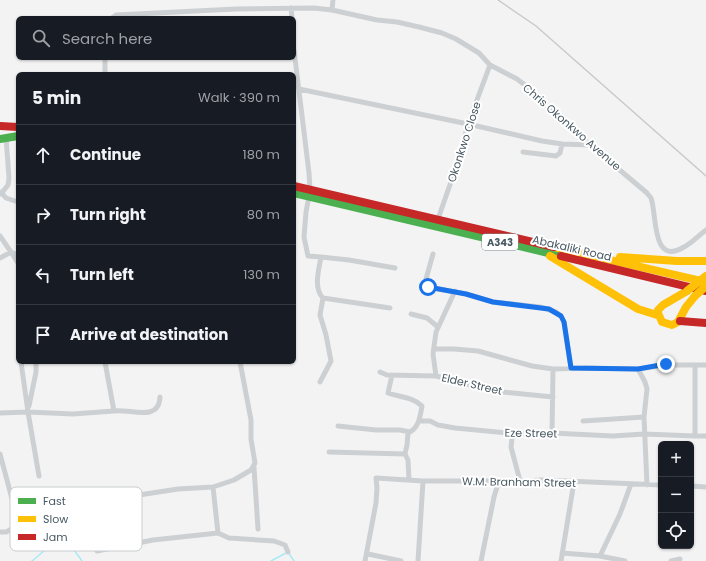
<!DOCTYPE html>
<html lang="en">
<head>
<meta charset="utf-8">
<style>
  body { margin:0; font-family:Poppins,sans-serif; background:#20242c; color:#f1f3f6 }
  .controls { position:absolute; right:12px; bottom:12px; display:grid; overflow:hidden; border-radius:6px; box-shadow:0 1px 3px #0004 }
  .controls button { width:36px; height:36px; display:grid; place-items:center; padding:0; border:0; border-bottom:1px solid #363941; background:#171b24; color:#f1f3f6; font:20px sans-serif }
  .stop { position:absolute; width:12px; height:12px; margin:-9px; border:3px solid #1a73e8; border-radius:50%; background:#fff }
  .stop.end { background:#1a73e8; border-color:#fff; box-shadow:0 1px 4px #0008 }
  .list { margin:0; padding:0; list-style:none }
  h2 { display:flex; justify-content:space-between; align-items:center; height:52px; margin:0; padding:0 16px; font-size:17px }
  h2 small { font-size:13px; font-weight:400; color:#9ea1a6 }
  .list li { display:grid; grid-template-columns:26px 1fr auto; gap:12px; align-items:center; box-sizing:border-box; height:60px; padding:0 16px; border-top:1px solid #363941 }
  .list b { display:block; font-size:15px; white-space:nowrap }
  .list em { font-size:13px; font-style:normal; color:#9ea1a6 }
  .icon { flex:none; width:22px; height:22px; fill:none; stroke:currentColor; stroke-width:2; stroke-linecap:round; stroke-linejoin:round }
  .map { position:relative; flex:none; width:706px; height:561px; overflow:hidden }
  .search { position:absolute; background:#171b24; box-shadow:0 1px 3px #0004; left:16px; top:16px; width:280px; height:44px; display:flex; align-items:center; gap:10px; box-sizing:border-box; padding:0 14px; border-radius:6px; color:#9ea1a6; font-size:15px }
  .panel { position:absolute; background:#171b24; box-shadow:0 1px 3px #0004; left:16px; top:72px; width:280px; height:292px; border-radius:6px }
  .map>svg:first-child { display:block }
</style>
</head>
<body>
<div class="map">
<svg width="706" height="561" viewBox="0 0 706 561">
  <rect width="100%" height="100%" fill="#f4f3f3"/>
  <g fill="none" stroke-linecap="round" stroke-linejoin="round">
    <!-- stream -->
    <path stroke="#a8eaf4" stroke-width="1.5" d="M32,561L63,535L82,561
      M271,561L288,552L294,561"/>
    <!-- street -->
    <path stroke="#cdd0d2" stroke-width="5" d="M291,8L292,18
      M332,10L333,0
      M112,18L116,15L236,9L314,8L332,10L377,20L397,22L419,27L442,33L456,39L479,53L490,65L517,79L534,92L547,106L560,115L590,145L647,193C648,195 650,196 651,198C657,213 651,267 684,247C692,243 699,235 706,230
      M294,50L309,173L310,189
      M105,74V58
      M299,89L468,124L542,141L562,144L590,145
      M523,152L556,156L560,153L562,144
      M1,192L6,198L18,202
      M1,194L8,185L9,178L6,137
      M309,196L306,212L304,237L308,256L321,257C319,269 313,288 323,298L390,308
      M438,219L459,159L468,124L490,65
      M0,236L11,252L18,255
      M433,254L426,279V284L428,287L466,294L493,302L540,307L556,312L561,316L564,322L571,368
      M321,257L349,260L395,268
      M0,258L11,252L18,263
      M411,314L427,318L438,327
      M435,349H454L478,351L532,366L553,369L586,368L638,369L666,365H706
      M21,362L28,412L39,476
      M105,362L114,411C129,408 159,423 160,397
      M638,369L645,382L647,389L644,417L647,485
      M380,372L387,375L436,376L482,388H489L492,391L553,397
      M392,375L388,393C399,397 413,397 422,406C420,417 419,428 408,433L407,445L405,454L408,460L409,480
      M436,376L433,354L436,332L455,291
      M320,382L331,361L326,335L320,315L323,298
      M29,406L36,372V362
      M0,413L28,412L73,414L114,411
      M420,421H430L438,425L455,428L518,434L552,433L613,436L644,434L695,436V365
      M583,421L644,417
      M338,426L376,430H400L410,432
      M552,433L553,369
      M518,434L512,438L511,447L520,481
      M695,436H706
      M329,452L405,454
      M0,454L19,525
      M254,467L258,529
      M691,486L706,487
      M213,487L218,533
      M0,532H6L19,525L100,501L178,489L213,487L234,480L251,470L255,463L251,439V420L240,362
      M97,551L153,540L218,533L229,538L274,541L285,545L288,552
      M562,553L600,556
      M368,554L401,561
      M365,561L376,503L377,488L376,478L423,481H492L500,483L520,481L543,480L661,485
      M418,561L423,481
      M481,561L494,497L497,487L500,483
      M561,561L574,482
      M625,561L600,556L620,514L631,484
      M671,561L680,559"/>
    <!-- fast -->
    <path stroke="#4caf50" stroke-width="8" d="M0,139L18,136
      M294,193L561,256"/>
    <!-- slow -->
    <path stroke="#ffc107" stroke-width="8" d="M554,247L706,282
      M550,256L638,309L657,315
      M620,257L677,261H706
      M687,291L663,305L658,310V313L662,322L672,325L678,322L686,307L695,296"/>
    <!-- jam -->
    <path stroke="#c62828" stroke-width="8" d="M0,126L18,127
      M294,186L554,247
      M561,256L706,291
      M680,321L706,323"/>
    <!-- rail -->
    <path stroke="#c8cacc" stroke-width="1.5" d="M498,0L536,26L706,176"/>
    <!-- slow-bridge -->
    <path stroke="#ffc107" stroke-width="8" d="M687,291L706,276
      M695,296L706,286"/>
  </g>
  <g fill="none" stroke-linecap="round" stroke-linejoin="round">
    <!-- route -->
    <path stroke="#1a73e8" stroke-width="5" d="M428,287L466,294L493,302L549,309L561,316L564,322L571,368L638,369L666,364"/>
  </g>
  <g text-anchor="middle" stroke-width="4" stroke-linejoin="round" paint-order="stroke">
    <!-- shield labels -->
    <rect fill="#fff" stroke="#7f8a91" stroke-width="1" x="482" y="234" width="36" height="16" rx="3"/>
    <g font-size="10" font-weight="bold" fill="#485862">
      <text x="500" y="246">A343</text>
    </g>
    <!-- street labels -->
    <g font-size="11" fill="#485862" stroke="#fff">
      <text transform="translate(572 127) rotate(41)" y="4">Chris Okonkwo Avenue</text>
      <text transform="translate(464 142) rotate(-72)" y="4">Okonkwo Close</text>
      <text transform="translate(572 248) rotate(13)" y="4">Abakaliki Road</text>
      <text transform="translate(472 384) rotate(13)" y="4">Elder Street</text>
      <text transform="translate(531 433) rotate(1)" y="4">Eze Street</text>
      <text transform="translate(519 482) rotate(1)" y="4">W.M. Branham Street</text>
    </g>
  </g>
  <!-- legend -->
  <rect x="10" y="487" width="132" height="64" rx="6" fill="#fff" stroke="#c8cdd0" stroke-width="1"/>
  <rect x="18" y="498" width="18" height="6" fill="#4caf50"/>
  <rect x="18" y="516" width="18" height="6" fill="#ffc107"/>
  <rect x="18" y="534" width="18" height="6" fill="#c62828"/>
  <g font-size="11" fill="#485862">
    <text x="43" y="505">Fast</text>
    <text x="43" y="523">Slow</text>
    <text x="43" y="541">Jam</text>
  </g>
</svg>
<div class="controls">
<button>+</button>
<button>−</button>
<button><svg class="icon" aria-label="locate" viewBox="0 0 24 24"><circle cx="12" cy="12" r="6"/><path d="M12 2v4M12 18v4M2 12h4M18 12h4"/></svg></button>
</div>
<div class="stop" style="left:428px;top:287px"></div>
<div class="stop end" style="left:666px;top:364px"></div>
<div class="search"><svg class="icon" aria-label="search" viewBox="0 0 24 24"><circle cx="10" cy="10" r="6"/><path d="M15 15l6 6"/></svg>Search here</div>
<section class="panel">
<h2>5 min<small>Walk · 390 m</small></h2>
<ul class="list">
<li><svg class="icon" aria-label="ahead" viewBox="0 0 24 24"><path d="M12 20V5M6 11l6-6 6 6"/></svg><div><b>Continue</b></div><em>180 m</em></li>
<li><svg class="icon" aria-label="right" viewBox="0 0 24 24"><path d="M7 20v-9h11M14 6l5 5-5 5"/></svg><div><b>Turn right</b></div><em>80 m</em></li>
<li><svg class="icon" aria-label="left" viewBox="0 0 24 24"><path d="M17 20v-9H6M10 6l-5 5 5 5"/></svg><div><b>Turn left</b></div><em>130 m</em></li>
<li><svg class="icon" aria-label="arrive" viewBox="0 0 24 24"><path d="M6 21V4h12l-3 4 3 4H6"/></svg><div><b>Arrive at destination</b></div></li>
</ul>
</section>
</div>
</body>
</html>
